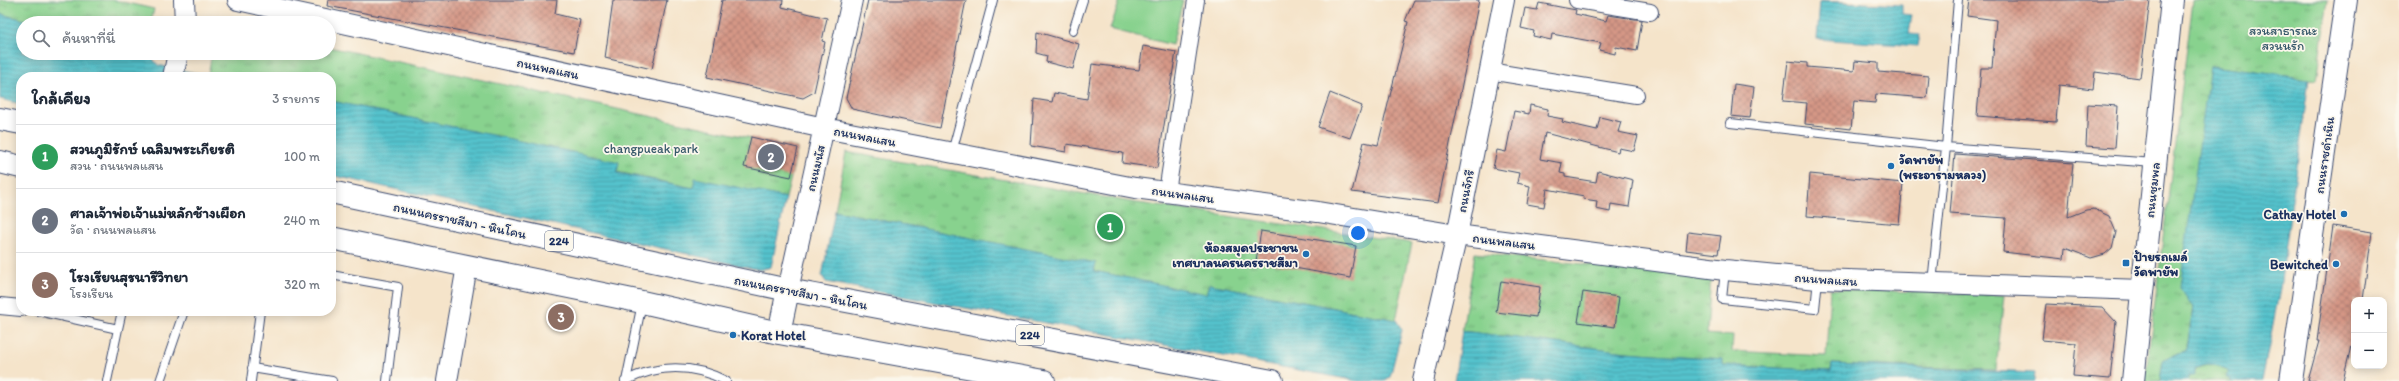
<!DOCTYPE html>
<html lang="th">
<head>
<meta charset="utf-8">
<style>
  body { margin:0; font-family:Itim,"Playpen Sans Thai",sans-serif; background:#f2f2f3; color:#1f2937 }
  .controls { position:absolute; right:12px; bottom:12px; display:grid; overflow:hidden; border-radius:8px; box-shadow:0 2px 10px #0003 }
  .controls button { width:36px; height:36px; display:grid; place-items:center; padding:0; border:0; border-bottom:1px solid #e0e1e3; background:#fff; color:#1f2937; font:20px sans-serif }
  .you { position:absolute; left:1358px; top:233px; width:14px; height:14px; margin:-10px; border:3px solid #fff; border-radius:50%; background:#1a73e8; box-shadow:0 0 0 6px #1a73e833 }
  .badge { display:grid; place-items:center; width:26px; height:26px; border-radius:50%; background:#1f6fb2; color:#fff; font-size:13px; font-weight:700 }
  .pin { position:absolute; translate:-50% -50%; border:2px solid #fff; box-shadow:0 1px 4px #0006 }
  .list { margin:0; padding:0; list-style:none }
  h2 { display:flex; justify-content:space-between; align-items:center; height:52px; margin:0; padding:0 16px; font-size:17px }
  h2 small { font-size:13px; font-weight:400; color:#747a83 }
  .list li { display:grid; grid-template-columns:26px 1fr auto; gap:12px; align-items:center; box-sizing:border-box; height:64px; padding:0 16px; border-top:1px solid #e0e1e3 }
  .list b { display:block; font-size:15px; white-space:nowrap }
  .list p { margin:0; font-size:13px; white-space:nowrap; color:#747a83 }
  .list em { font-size:13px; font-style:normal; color:#747a83 }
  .icon { flex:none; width:22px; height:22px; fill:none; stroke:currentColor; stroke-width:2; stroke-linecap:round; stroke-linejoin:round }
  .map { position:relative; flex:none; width:2399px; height:381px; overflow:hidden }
  .search { position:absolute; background:#fff; box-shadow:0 2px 10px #0003; left:16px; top:16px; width:320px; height:44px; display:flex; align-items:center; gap:10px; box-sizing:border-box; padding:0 14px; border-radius:22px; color:#747a83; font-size:15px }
  .panel { position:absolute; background:#fff; box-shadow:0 2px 10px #0003; left:16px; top:72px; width:320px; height:244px; border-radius:16px }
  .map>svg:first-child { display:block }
</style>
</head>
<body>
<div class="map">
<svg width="2399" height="381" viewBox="0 0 2399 381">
  <defs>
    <pattern id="grass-tufts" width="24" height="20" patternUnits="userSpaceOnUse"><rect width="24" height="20" fill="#88d28e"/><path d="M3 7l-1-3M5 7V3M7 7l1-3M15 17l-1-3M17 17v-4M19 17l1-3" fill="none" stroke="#6eab77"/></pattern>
    <pattern id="water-rules" width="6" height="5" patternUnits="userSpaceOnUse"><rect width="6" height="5" fill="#55c2cc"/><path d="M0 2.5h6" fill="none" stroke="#469ea9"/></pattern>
    <pattern id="building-cross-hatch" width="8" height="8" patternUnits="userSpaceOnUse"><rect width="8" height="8" fill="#d59786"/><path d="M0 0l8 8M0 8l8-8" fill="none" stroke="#ac7c71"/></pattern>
  </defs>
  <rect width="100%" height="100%" fill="#fbf7ec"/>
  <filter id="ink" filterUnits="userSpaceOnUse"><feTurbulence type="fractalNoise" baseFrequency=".025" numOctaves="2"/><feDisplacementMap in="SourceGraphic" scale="8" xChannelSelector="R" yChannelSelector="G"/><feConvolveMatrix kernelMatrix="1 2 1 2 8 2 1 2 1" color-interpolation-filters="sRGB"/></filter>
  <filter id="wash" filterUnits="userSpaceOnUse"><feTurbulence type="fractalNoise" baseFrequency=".012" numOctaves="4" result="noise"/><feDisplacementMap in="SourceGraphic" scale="16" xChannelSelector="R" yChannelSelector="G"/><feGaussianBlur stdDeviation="0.9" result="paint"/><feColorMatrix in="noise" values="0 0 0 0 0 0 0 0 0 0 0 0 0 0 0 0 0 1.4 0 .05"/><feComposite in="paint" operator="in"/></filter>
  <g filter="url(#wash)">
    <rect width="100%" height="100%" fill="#f5e4ca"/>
    <!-- grass -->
    <path fill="url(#grass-tufts)" stroke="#528076" d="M0,0H114L154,9L151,23H37L0,14Z
      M2193,0H2328L2316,80L2210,66L2193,307L2187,350L2163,361L2160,381H2145Z
      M329,47L798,148L786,198L696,179L693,188L617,172L618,162L331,101V77L208,75L212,53H329Z
      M846,152L1131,202L1412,243L1396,320L1209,284L1207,295L1094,271L1095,263L835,211Z
      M1475,253L1711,277L1707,334L1733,336L1732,351L1826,356L1830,289L2004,295L1996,370L1832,364L1831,371L1722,365V359L1626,352L1462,331Z
      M2209,365C2219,366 2230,369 2231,381H2188C2190,370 2199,366 2209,365Z"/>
    <!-- garden -->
    <path fill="#88d28e" stroke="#528076" d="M1120,0H1183L1172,45L1110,29Z"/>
    <!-- water -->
    <path fill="url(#water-rules)" stroke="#387895" d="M1820,1L1902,5V14L1912,15L1909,34L1920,35L1918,46L1817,39Z
      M0,14L37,23H23V53H148L158,65L215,77H21V104L0,99Z
      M2210,66L2309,79L2280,288L2262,381H2231V379L2226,378L2228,372C2218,365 2206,362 2195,369V375H2190L2188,381H2160L2163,361L2187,350L2193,307L2180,288Z
      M331,101L619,162L617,173L693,188L695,178L786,198L771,267L760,270L331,175Z
      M835,211L1096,263L1094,271L1206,294L1209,284L1396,320L1402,330L1390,377L1384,381H1358L826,282L822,276Z
      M1462,331L1626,352L1723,359V365L1831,371L1832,364L2035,373L2034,381H1454Z"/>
    <g id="blocks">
      <!-- building -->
      <path fill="url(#building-cross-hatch)" d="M328,0H557L555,14L580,20L574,52L327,6Z
        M613,0H667L652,69L605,58Z
        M722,0H783L782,7L827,18L822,41L825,42L814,92L803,98L707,77Z
        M868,0H966L940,128L852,109L846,98Z
        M1414,0H1479L1438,203L1352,192L1364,142L1378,145L1408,22L1405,21Z
        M1969,0H2150L2140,78L2095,72L2093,89L2059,85L2056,122L1977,116L1981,68H1992L1996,20L1967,16Z
        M1539,3L1576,10L1575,14L1606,21L1608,15L1642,20L1637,51L1616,47L1615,54L1599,50L1601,43L1552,34L1551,40L1533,36L1534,31L1521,28L1525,8L1537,10Z
        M1037,32L1079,44L1073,69L1046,62L1047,56L1036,53Z
        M1143,46L1176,52L1157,168L1122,163L1123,153L1067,144L1066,152L1031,146L1034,99L1052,102L1054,93L1087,99L1092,64L1139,70Z
        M1788,61L1807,63V67L1854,71L1855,61L1878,63V72L1929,76L1927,98L1876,94L1875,103L1854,101L1851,129L1805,124L1807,103L1783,101Z
        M1734,84L1754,87L1750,118L1731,116Z
        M1330,93L1362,106L1350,138L1318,127Z
        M2088,104L2118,106L2115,148L2086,146Z
        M1530,105L1548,109L1547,116L1563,119L1562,122L1597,130L1600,117L1621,122L1618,132L1638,136L1634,151L1619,148L1618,152L1545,133L1540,159L1562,163L1560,173L1565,174V177L1596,182L1598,171L1633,180L1629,207L1611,204L1610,212L1596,209L1597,201L1583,199L1584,196L1547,189L1544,207L1527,204L1530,186L1517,183L1519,173L1493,168L1497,150L1506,152L1514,111L1529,114Z
        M751,137L798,148L791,177L744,167Z
        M1955,154L2073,163L2068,217L2086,210L2094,209L2109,216L2116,232L2112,248L2105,254L2091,258L2065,248L2064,259L2003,252L2006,218L1950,214Z
        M1810,174L1903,183L1899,224L1807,216Z
        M2333,226L2372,232L2363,300H2354V346H2351L2343,381H2308L2319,341H2317Z
        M1261,231L1356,246L1350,278L1256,261Z
        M1688,232L1721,236L1718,254L1686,250Z
        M1501,281L1540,287L1536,317L1496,312Z
        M1583,292L1619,297L1615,327L1578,322Z
        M2046,304L2102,307L2116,322L2110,379L2073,376L2076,343L2042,340Z"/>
    </g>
  </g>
  <g filter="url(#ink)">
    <use href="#blocks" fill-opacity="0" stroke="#3c4a6e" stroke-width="1"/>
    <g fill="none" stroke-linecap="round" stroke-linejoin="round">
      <defs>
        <path id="service" d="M1073,31L1083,0
          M1730,123L1946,147L1958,0
          M952,152L993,0
          M1725,270L1722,299L1815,309L1818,279
          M331,275L398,287L387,381
          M1932,283L1946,147L2154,163
          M38,311L118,329L122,311
          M252,368L332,381
          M107,381L118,329
          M160,381L184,311
          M251,381L260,311
          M625,381C658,364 693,364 726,381
          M626,381L642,303"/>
        <path id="minor" d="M1577,0L1650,12
          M1489,71L1636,95
          M1167,192L1196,0
          M0,306L21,308"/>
        <path id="tertiary" d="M184,0L185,23
          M238,0L824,128L1135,188L1318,212L1457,235L1725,270L1818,279L2142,290
          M173,77L178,53
          M788,290L852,0
          M447,381L467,266
          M1423,381L1457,235L1504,0"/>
        <path id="secondary" d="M2133,381L2172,0
          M2291,381L2346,0"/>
        <path id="primary" d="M0,119L21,123
          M0,162L21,167
          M331,192L788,290L1272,381
          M331,238L642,302L779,333L1044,381
          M779,333L788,290"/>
      </defs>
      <!-- service casing -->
      <use href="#service" stroke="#3c4a6e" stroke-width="10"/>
      <!-- minor casing -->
      <use href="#minor" stroke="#3c4a6e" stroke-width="18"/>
      <!-- tertiary casing -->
      <use href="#tertiary" stroke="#3c4a6e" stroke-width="22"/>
      <!-- secondary casing -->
      <use href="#secondary" stroke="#3c4a6e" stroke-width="24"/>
      <!-- primary casing -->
      <use href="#primary" stroke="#3c4a6e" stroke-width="24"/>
      <!-- service -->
      <use href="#service" stroke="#fff" stroke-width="8"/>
      <!-- minor -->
      <use href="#minor" stroke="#fff" stroke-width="16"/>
      <!-- tertiary -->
      <use href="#tertiary" stroke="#fff" stroke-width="20"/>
      <!-- secondary -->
      <use href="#secondary" stroke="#fff" stroke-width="22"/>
      <!-- primary -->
      <use href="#primary" stroke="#fff" stroke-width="22"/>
    </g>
  </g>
  <!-- markers -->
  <g fill="#1f6fb2" stroke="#fbf7ec" stroke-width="1.5">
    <circle cx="1891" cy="166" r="4"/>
    <circle cx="2344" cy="214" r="4"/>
    <circle cx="1306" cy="254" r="4"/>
    <rect x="2122" y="259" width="8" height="8" rx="2"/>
    <circle cx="2336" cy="264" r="4"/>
    <circle cx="733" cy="335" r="4"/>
  </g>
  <g text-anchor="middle" stroke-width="3.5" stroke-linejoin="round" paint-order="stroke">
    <!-- shield labels -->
    <g fill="#fbf7ec" stroke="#5e6b89" stroke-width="1">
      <rect x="545" y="231" width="28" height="20" rx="3"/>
      <rect x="1016" y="325" width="28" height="20" rx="3"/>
    </g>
    <g font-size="12" font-weight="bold" fill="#1b2f5e">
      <text x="559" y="245">224</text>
      <text x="1030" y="339">224</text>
    </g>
    <!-- park labels -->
    <g font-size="13" fill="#36586a" stroke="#fbf7ec">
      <text x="2283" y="35">สวนสาธารณะ<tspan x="2283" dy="15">สวนนรัก</tspan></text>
      <text x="651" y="153">changpueak park</text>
    </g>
    <!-- street labels -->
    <g font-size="13" fill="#1b2f5e" stroke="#fbf7ec">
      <text transform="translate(548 68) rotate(12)" y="5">ถนนพลแสน</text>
      <text transform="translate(865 136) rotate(11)" y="5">ถนนพลแสน</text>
      <text transform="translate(2324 155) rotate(-82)" y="5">ถนนราชดำเนิน</text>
      <text transform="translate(815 168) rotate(-77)" y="5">ถนนมนัส</text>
      <text transform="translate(2152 190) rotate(-84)" y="5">ถนนชุมพล</text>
      <text transform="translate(1465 191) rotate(-79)" y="5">ถนนจักรี</text>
      <text transform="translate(1183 194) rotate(8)" y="5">ถนนพลแสน</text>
      <text transform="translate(460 220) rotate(12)" y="5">ถนนนครราชสีมา - หินโคน</text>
      <text transform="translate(1504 241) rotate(7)" y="5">ถนนพลแสน</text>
      <text transform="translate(1826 279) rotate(4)" y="5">ถนนพลแสน</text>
      <text transform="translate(801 292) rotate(11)" y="5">ถนนนครราชสีมา - หินโคน</text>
    </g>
    <!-- poi labels -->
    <g font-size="13" font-weight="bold" fill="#1b2f5e" stroke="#fbf7ec" text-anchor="start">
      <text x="1899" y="164">วัดพายัพ<tspan x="1899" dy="15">(พระอารามหลวง)</tspan></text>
      <text x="2336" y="219" text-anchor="end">Cathay Hotel</text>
      <text x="1298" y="252" text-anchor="end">ห้องสมุดประชาชน<tspan x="1298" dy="15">เทศบาลนครนครราชสีมา</tspan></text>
      <text x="2134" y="261">ป้ายรถเมล์<tspan x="2134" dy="15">วัดพายัพ</tspan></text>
      <text x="2328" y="269" text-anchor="end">Bewitched</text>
      <text x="741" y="340">Korat Hotel</text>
    </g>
  </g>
</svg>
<div class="controls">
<button>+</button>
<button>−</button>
</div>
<div class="you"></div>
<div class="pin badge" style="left:1110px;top:227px;background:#2e9e5b">1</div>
<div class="pin badge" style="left:771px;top:157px;background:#6b7280">2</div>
<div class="pin badge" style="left:561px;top:317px;background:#8d6e63">3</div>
<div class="search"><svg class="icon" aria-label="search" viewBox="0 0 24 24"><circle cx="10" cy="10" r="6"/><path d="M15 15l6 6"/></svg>ค้นหาที่นี่</div>
<section class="panel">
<h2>ใกล้เคียง<small>3 รายการ</small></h2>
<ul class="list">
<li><span class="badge" style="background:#2e9e5b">1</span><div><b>สวนภูมิรักษ์ เฉลิมพระเกียรติ</b><p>สวน · ถนนพลแสน</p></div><em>100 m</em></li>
<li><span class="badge" style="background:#6b7280">2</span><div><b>ศาลเจ้าพ่อเจ้าแม่หลักช้างเผือก</b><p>วัด · ถนนพลแสน</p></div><em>240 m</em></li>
<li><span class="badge" style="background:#8d6e63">3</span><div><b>โรงเรียนสุรนารีวิทยา</b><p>โรงเรียน</p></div><em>320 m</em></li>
</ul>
</section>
</div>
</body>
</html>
